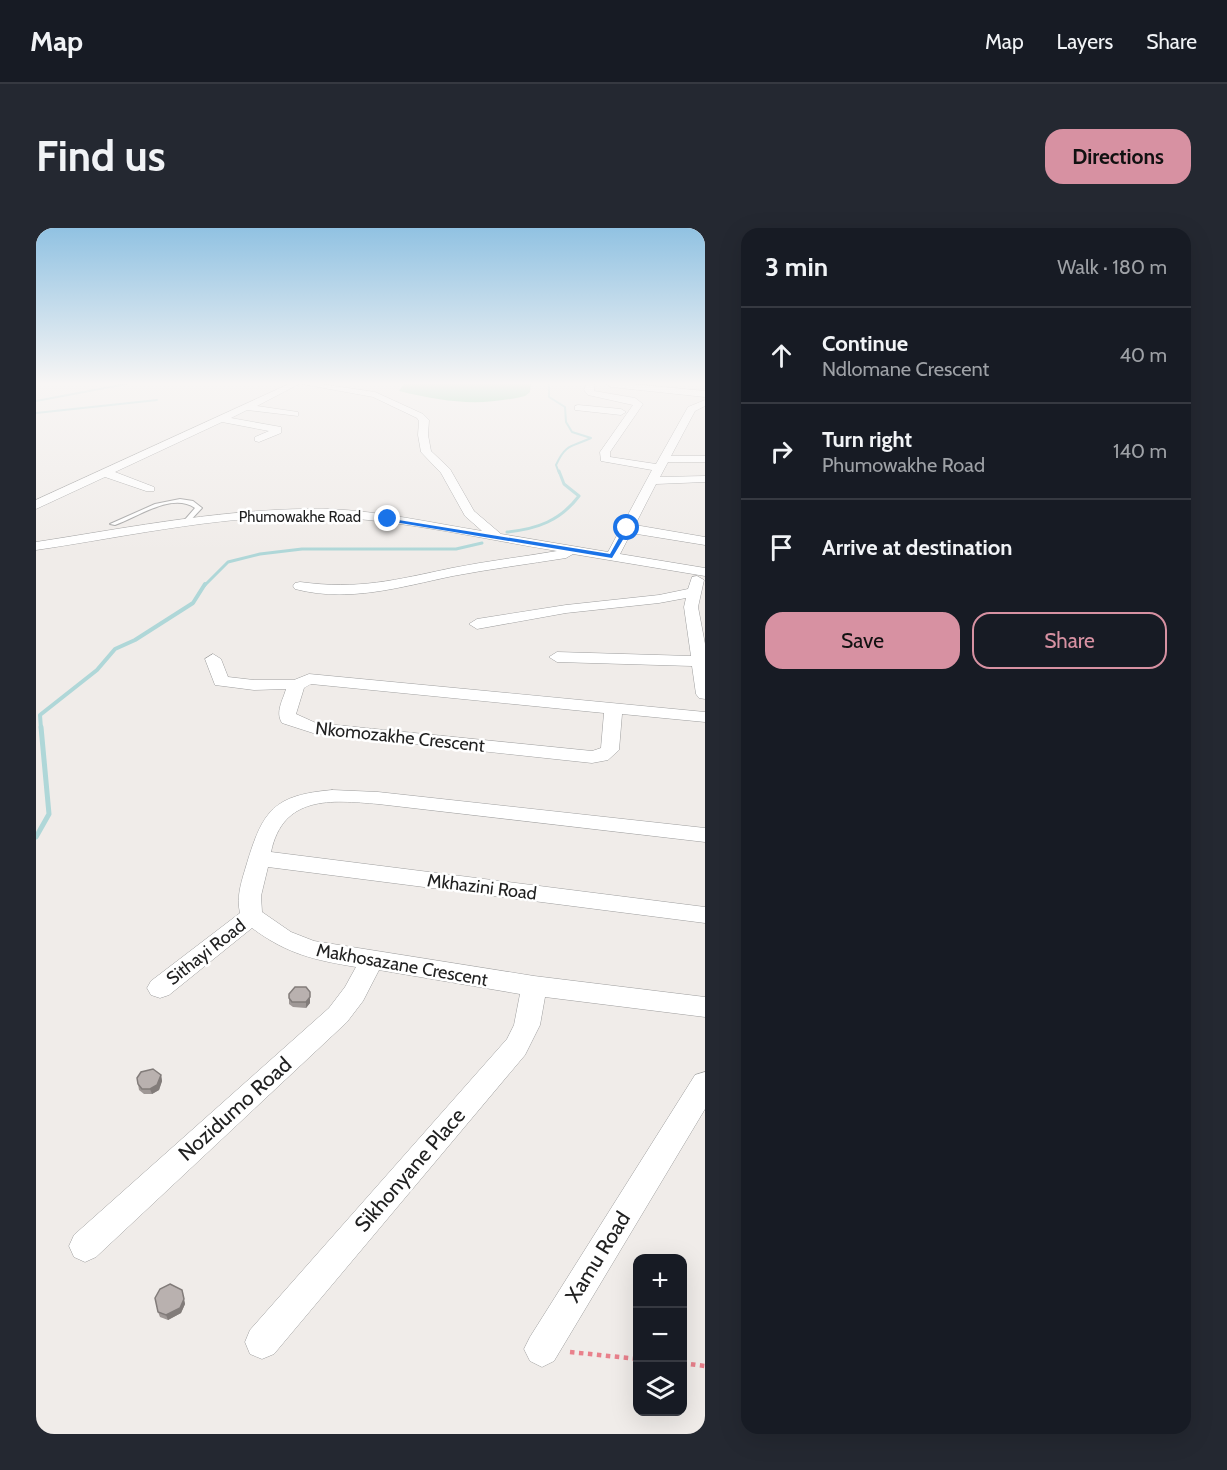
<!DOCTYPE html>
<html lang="en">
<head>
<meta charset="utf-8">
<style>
  body { margin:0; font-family:Cabin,sans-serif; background:#242831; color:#f1f3f6 }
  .controls { position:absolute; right:18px; bottom:18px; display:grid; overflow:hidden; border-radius:12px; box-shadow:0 6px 24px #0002 }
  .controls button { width:54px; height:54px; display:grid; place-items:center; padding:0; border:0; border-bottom:2px solid #363941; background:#171b24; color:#f1f3f6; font:30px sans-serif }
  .stop { position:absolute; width:18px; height:18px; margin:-14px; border:4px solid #1a73e8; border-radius:50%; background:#fff }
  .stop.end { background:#1a73e8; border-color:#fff; box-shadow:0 2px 6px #0008 }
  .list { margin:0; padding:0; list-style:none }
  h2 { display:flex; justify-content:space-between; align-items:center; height:78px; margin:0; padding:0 24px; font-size:26px }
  h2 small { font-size:20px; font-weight:400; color:#9ea1a6 }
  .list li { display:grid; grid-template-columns:39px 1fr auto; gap:18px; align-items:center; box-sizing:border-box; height:96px; padding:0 24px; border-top:2px solid #363941 }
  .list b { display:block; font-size:22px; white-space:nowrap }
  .list p { margin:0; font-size:20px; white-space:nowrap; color:#9ea1a6 }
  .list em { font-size:20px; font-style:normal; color:#9ea1a6 }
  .actions { display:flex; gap:12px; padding:18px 24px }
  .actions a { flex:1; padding:14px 0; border:2px solid #d791a2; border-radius:18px; text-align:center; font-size:21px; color:#d791a2 }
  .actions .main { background:#d791a2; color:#111 }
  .icon { flex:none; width:33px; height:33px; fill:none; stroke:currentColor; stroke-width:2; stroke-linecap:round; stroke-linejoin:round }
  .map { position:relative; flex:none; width:669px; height:1206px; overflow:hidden; border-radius:18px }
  header { display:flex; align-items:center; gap:36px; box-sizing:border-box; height:84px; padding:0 30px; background:#171b24; border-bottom:2px solid #363941 }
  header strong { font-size:28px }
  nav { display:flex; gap:33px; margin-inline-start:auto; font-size:21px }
  .intro { display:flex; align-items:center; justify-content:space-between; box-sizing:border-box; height:144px; padding:0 36px }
  h1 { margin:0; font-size:42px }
  .button { padding:15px 27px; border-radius:18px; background:#d791a2; color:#111; font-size:21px; font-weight:700 }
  main { display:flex; gap:36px; padding:0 36px }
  aside { flex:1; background:#171b24; border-radius:18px; box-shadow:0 6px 24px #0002 }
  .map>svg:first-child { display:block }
</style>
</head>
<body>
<header>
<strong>Map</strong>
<nav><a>Map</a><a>Layers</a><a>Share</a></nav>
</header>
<div class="intro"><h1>Find us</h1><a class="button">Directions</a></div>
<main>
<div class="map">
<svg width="669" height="1206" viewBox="0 0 669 1206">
  <rect width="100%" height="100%" fill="#f0ece9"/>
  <!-- pitch -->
  <path fill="#92d5ad" d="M368,156H495L494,164L489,168C443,179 409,174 363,163Z"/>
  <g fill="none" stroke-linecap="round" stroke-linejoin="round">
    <!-- stream-far3 -->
    <path stroke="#afd7d8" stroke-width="2" d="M513,156V169L529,179L530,194L536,204L555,210C536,219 530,215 520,237L523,245
      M0,173L90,156
      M0,185L121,172"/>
    <!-- stream-far2 -->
    <path stroke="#afd7d8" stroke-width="3" d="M471,304C501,301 524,293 543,268L528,256L523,243
      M168,358L192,334L224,326L266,321H420L446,315"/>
    <!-- stream-far1 -->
    <path stroke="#afd7d8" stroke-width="4" d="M5,501L4,487L61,442L79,421L99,412L157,375L169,356"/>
    <!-- stream -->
    <path stroke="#afd7d8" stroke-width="5" d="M0,609L13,586L5,499"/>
    <defs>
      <path id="service" d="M144,271L157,273L166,280L151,296L146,295L159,280C136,264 102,289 79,297L74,296L119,276Z"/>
      <path id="minor" d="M253,156H263L221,178L262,184V188L211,182L195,190L245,199V205L223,214L219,213V209L233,203L186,194L79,244L118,259V263H110L69,249L0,281V272Z
        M266,156H284L339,164L387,186L393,192L392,207L395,223L414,241L438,283L465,306L572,324L616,242L565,233L564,224L597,177L552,167L548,162L550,156H558V163L599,170L607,176L574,224V229L620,236L652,179L669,172V178L659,183L635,228H669V234H632L624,249L669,248V254L620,256L599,297L669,309V317L595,305L584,326L669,340V348L537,326L530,330C492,336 454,341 417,348C364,359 313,375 259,361L257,358L259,355L264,354C323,362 359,352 416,340C451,333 486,329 521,323C447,311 371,293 295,289C199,284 95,308 0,322V314C97,299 195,279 293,281C344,283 396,295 446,303L429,288L405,245L385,224L382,207L383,193L381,190L337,169Z
        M571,156H596L669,163V169L575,159Z
        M542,177L585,181L590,184L585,187L539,182V178Z
        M661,348L668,352L662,379L669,416V471L663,470L660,466L656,438L521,434L513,429L521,424L655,428L648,379L650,370L623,375L530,385L441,401L433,396L441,391L530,377L623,367L652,361L656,349Z
        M177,426L185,431L192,449L218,452H258L273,446L669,484V494L586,486L583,522L572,532L556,535L277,505L246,495C239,484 247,472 250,461L218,462L179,457L169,431ZM275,456L568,485L565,520L556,523L280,495L260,486L268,460Z
        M296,562L342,564L669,600V614L342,576C295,572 247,567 235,624L669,679V695L232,639L225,668L226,684L255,704L278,713L498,748L669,769V789L509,769L504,797L489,827L238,1126L226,1131L214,1126L209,1114L214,1102L471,811L478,797L484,766L343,742L327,773L311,794L60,1029L49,1034L38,1029L33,1018L38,1007L293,780L309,759L320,739C278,732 251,726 216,700L133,767L124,770L115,767L111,760L115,753L204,685C200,668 206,652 211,635C227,582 238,567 296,562Z
        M669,844V881L518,1133L506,1139L494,1133L488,1121L494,1109L659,847Z"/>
    </defs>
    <!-- service casing -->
    <use href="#service" stroke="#9e9e9e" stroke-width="2"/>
    <!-- minor casing -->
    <use href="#minor" stroke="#9e9e9e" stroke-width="1"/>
    <!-- path -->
    <path stroke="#e9818c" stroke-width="4.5" stroke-dasharray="4.5 4.5" stroke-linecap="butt" d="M534,1124L602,1131
      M646,1135L669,1138"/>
    <!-- service -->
    <use href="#service" fill="#fff" fill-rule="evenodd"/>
    <!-- minor -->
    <use href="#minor" fill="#fff" fill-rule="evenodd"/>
  </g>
  <!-- wall -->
  <path fill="#9f9896" d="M253,766L274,775L270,780L257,779L253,776Z
    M125,847L126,853L123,862L116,866H108L103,862L102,856Z
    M147,1067L149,1076L145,1085L132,1092L124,1089L122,1084Z"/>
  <!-- shaded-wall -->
  <path fill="#827c7a" d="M274,764V775L270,780V774Z
    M125,847L126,853L123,862L116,866L114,861Z
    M146,1062L149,1076L145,1085L132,1092L130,1087Z"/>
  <!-- building -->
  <path fill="#b9b1af" stroke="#827c7a" stroke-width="1.5" d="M259,759H270L274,764V769L270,774H256L253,770V766Z
    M117,841L125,847L121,857L114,861H106L102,856L101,850L105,844Z
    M134,1056L146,1062L148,1071L144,1080L130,1087L122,1084L119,1070L124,1061Z"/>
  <!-- sky -->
  <linearGradient id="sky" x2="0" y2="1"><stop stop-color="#91c2e2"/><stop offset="0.48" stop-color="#f8f6f5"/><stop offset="1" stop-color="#f8f6f5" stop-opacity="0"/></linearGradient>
  <rect width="669" height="324" fill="url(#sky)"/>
  <!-- route -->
  <path fill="#1a73e8" d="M350,290L574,326L589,299L594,300L576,330L352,293Z"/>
  <g text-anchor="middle" stroke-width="5" stroke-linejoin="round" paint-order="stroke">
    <!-- far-street labels -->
    <g font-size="15" fill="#212121" stroke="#fff">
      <text x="264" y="294">Phumowakhe Road</text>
    </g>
    <!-- street labels -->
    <g font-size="18" fill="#212121" stroke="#fff">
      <text transform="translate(364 509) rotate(6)" y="6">Nkomozakhe Crescent</text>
      <text transform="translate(446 659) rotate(7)" y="6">Mkhazini Road</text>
      <text transform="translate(170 724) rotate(-38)" y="6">Sithayi Road</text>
      <text transform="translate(366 737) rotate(10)" y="6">Makhosazane Crescent</text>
    </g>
    <!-- near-street labels -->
    <g font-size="21" fill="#212121" stroke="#fff">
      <text transform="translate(199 881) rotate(-42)" y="7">Nozidumo Road</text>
      <text transform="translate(374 942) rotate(-49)" y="7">Sikhonyane Place</text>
      <text transform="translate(562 1029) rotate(-58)" y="7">Xamu Road</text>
    </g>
  </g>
</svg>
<div class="controls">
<button>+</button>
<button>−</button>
<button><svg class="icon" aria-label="layers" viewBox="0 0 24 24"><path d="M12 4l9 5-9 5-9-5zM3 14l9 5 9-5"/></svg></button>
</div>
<div class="stop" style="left:591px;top:300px"></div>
<div class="stop end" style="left:352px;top:291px"></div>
</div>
<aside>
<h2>3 min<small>Walk · 180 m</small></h2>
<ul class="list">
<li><svg class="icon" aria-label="ahead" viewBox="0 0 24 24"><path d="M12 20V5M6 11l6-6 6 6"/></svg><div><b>Continue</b><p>Ndlomane Crescent</p></div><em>40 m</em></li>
<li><svg class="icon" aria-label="right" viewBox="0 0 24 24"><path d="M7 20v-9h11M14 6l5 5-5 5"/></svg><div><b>Turn right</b><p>Phumowakhe Road</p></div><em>140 m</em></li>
<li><svg class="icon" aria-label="arrive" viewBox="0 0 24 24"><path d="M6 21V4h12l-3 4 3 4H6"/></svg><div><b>Arrive at destination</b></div></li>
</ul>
<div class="actions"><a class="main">Save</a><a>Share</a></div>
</aside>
</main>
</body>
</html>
